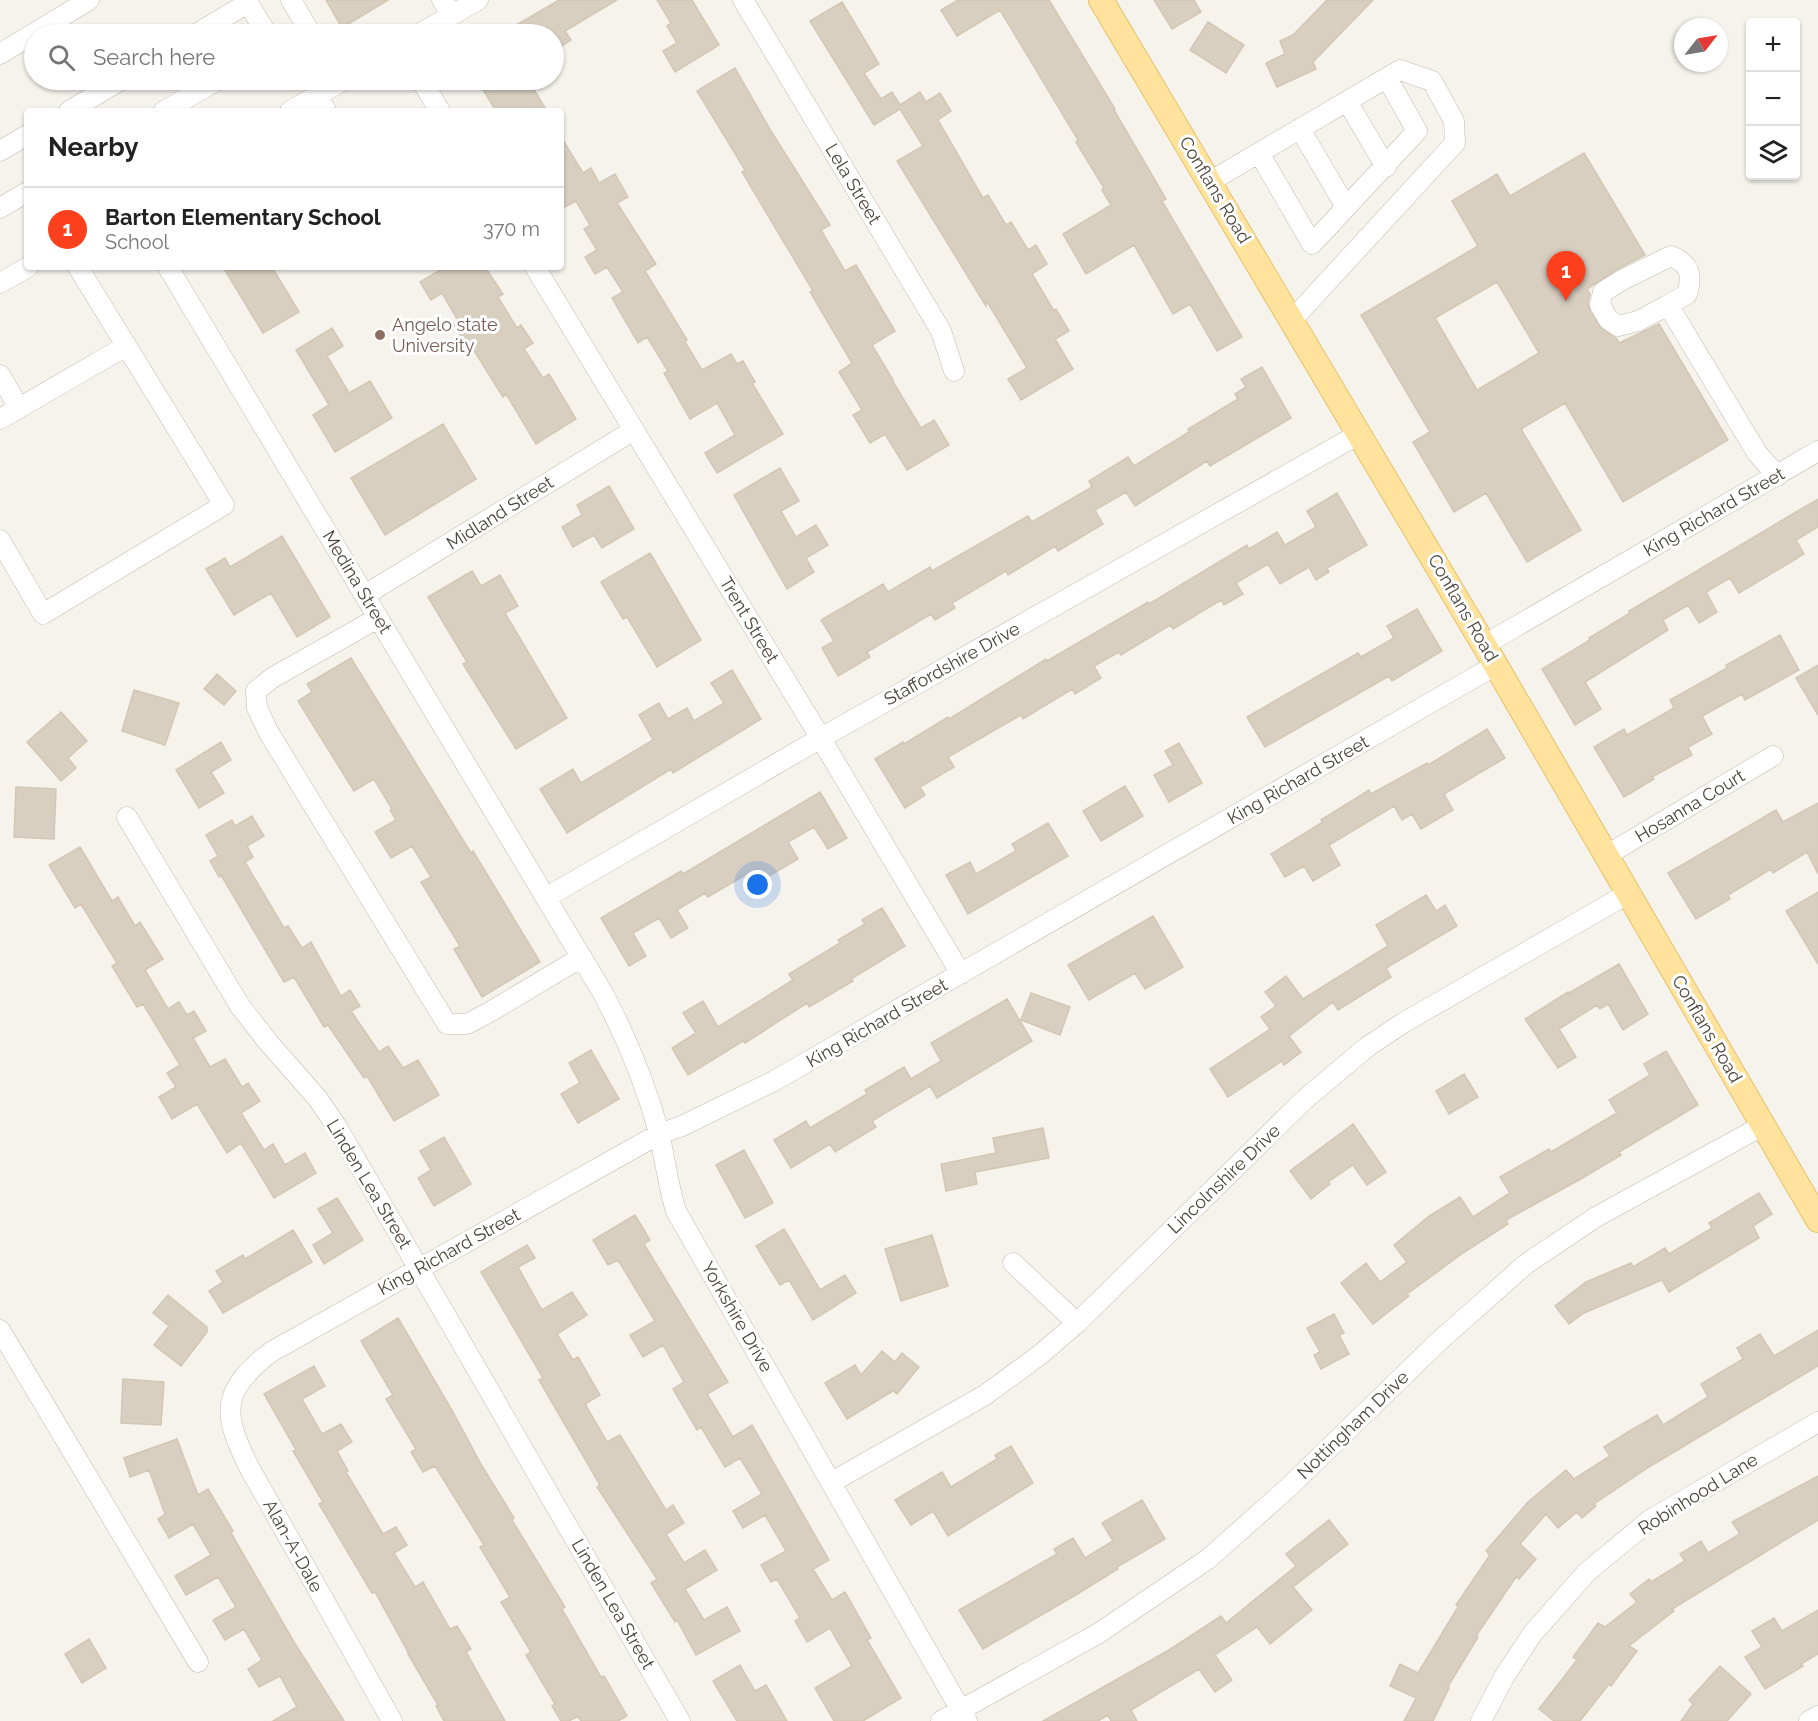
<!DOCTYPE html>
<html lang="en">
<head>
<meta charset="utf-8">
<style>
  body { margin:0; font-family:Raleway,sans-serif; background:#f6f6f6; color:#222 }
  .controls { position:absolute; right:18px; top:18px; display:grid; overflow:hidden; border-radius:6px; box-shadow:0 2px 4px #0004 }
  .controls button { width:54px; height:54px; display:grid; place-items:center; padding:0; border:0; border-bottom:2px solid #e0e0e0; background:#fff; color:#222; font:30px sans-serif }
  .compass { position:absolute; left:1674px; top:18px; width:54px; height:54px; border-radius:50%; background:#fff; box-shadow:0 2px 4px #0004; rotate:59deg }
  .you { position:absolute; left:758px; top:885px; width:21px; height:21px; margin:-15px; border:4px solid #fff; border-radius:50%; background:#1a73e8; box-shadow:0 0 0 9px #1a73e833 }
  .badge { display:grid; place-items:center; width:39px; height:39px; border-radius:50%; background:#fc3f1d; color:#fff; font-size:20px; font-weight:700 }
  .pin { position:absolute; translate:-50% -50px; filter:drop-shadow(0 2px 3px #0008) }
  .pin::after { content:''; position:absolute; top:32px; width:21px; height:18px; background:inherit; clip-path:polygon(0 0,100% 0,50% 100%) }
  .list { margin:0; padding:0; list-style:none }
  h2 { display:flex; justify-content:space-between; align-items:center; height:78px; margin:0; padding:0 24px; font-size:26px }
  h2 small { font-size:20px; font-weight:400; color:#767676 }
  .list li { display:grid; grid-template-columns:39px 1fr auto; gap:18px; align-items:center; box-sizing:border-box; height:84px; padding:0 24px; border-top:2px solid #e0e0e0 }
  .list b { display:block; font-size:22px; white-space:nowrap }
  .list p { margin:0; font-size:20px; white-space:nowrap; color:#767676 }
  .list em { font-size:20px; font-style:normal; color:#767676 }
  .icon { flex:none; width:33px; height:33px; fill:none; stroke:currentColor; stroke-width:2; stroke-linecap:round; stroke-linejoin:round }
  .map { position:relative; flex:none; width:1818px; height:1721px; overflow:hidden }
  .search { position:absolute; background:#fff; box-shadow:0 2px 4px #0004; left:24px; top:24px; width:540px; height:66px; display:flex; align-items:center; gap:15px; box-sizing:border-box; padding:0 21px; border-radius:33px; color:#767676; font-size:22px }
  .panel { position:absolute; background:#fff; box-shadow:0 2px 4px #0004; left:24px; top:108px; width:540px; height:162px; border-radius:6px }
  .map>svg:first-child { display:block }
</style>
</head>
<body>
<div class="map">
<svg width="1818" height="1721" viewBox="0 0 1818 1721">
  <rect width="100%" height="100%" fill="#f6f3ec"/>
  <!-- building -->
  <path fill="#d8cfc1" stroke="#d3c7b4" stroke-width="1.5" fill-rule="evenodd" d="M326,0H388L342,28Z
    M559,0H617L565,31L571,40L554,51V34H501Z
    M657,0H692L719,45L675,72L663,51L677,43L667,26L671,23Z
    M958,0H1049L1115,109L1114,110L1166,199L1162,201L1242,337L1217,351L1190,304L1173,314L1134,245L1086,274L1063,234L1111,205L1102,190L1104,188L1076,142L1078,140L1000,10L957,36L941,10Z
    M1154,0H1194L1201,12L1172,29Z
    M1327,0H1373L1313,62L1316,69L1277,87L1266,63L1285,54L1280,41L1293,35Z
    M842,2L879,64L864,73L881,99L892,92L900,105L920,92L926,102L940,93L951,111L938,120L983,198L988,195L1006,225L1011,222L1028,250L1036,245L1047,264L1032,274L1054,311L1056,309L1069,331L1055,339L1073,369L1021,400L1008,379L1027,368L986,300V306L897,161L923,146L900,109L874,125L810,21Z
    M1208,22L1244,45L1226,73L1190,50Z
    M735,68L771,131L830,225L821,230L845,271L856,265L895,331L872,345L893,380H892L921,428L934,420L949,445L907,470L885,434L870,443L853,415L862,410L839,372L852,363L810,292L813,291L742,172L745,170L697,91Z
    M477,80H528L547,111H496Z
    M561,137L583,173L591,168L599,183L615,174L628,197L617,203L656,264L645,271L687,340L685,342L702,370L731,354L737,364L743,361L755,382L752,383L783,434L717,473L705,453L735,435L717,403L690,419L664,373L668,371L647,337L638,343L612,298L623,292L607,267L595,274L585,257L597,250L584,229L590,225L576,201L561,209Z
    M1584,153L1645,255L1616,270L1587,289L1590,294L1588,303L1590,311L1601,328L1616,338L1619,343L1659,324L1728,440L1623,502L1565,403L1521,429L1581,530L1527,562L1486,493L1454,512L1413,442L1430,432L1361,315L1478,246L1452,201L1497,174L1510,196ZM1497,282L1539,353L1477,390L1435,318Z
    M223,267H272L299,312L263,333Z
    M445,267H485L503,294L498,297L517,328L521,325L533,343L524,349L543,378L549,374L576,419L536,444L506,394L503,397L470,344L467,345L454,325L459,322L442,293L431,300L420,282Z
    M332,328L343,346L327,356L349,393L370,381L392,418L335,452L313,415L329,405L296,350Z
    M1262,367L1291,418L1210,466L1207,461L1135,506L1126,492L1095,510L1103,524L1058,551L1055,546L1008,575L1006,571L952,603L955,608L935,620L931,614L867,652L870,657L838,676L822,648L834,641L821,620L883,584L888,592L930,567L932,571L1028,516L1032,522L1092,487L1089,481L1128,457L1134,466L1189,432L1188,429L1238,399L1235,394L1246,387L1241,379Z
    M443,424L476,479L385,535L351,478Z
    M780,468L799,501L781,511L796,537L816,525L828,545L806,558L814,572L787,589L734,495Z
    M609,486L634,529L602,548L594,535L573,547L562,527L582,515L577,505Z
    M1337,493L1367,545L1327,568L1329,572L1316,580L1309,567L1280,584L1268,564L1236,583L1243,594L1224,605L1221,600L1173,629L1170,625L1121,655L1119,652L1094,666L1101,678L1075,694L1072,689L1023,719L1021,715L948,757L954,767L920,787L925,795L905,808L875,759L903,742L904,744L948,717L949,719L1046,659L1047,661L1148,602L1149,604L1247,545L1249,549L1277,532L1285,545L1316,527L1307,511Z
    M1818,499V527L1796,540L1804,554L1739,593L1730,578L1706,592L1717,612L1699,623L1688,605L1663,620L1668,630L1585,682L1601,709L1575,725L1542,669L1590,640L1589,638L1630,613L1629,611Z
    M282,536L330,617L297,637L271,593L234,615L206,569L225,558L230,567Z
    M650,553L701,640L657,667L627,617L623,619L601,582Z
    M472,571L481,586L500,575L518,606L505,613L567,718L516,749L463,664L467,662L428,597Z
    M1417,609L1442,651L1392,681L1389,676L1265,747L1247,717L1358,653L1361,657L1394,638L1387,626Z
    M1780,635L1799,670L1745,700L1742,694L1702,716L1712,734L1688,747L1692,755L1652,777L1654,779L1624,797L1594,747L1624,729L1627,735L1674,708L1670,700L1727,668L1726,665Z
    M351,658L471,853L473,851L540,962L482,997L454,949L460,946L421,882L431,877L412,846L391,858L375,832L396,820L390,810L392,809L374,779L354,791L298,701L312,692L307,684Z
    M1818,665V715L1796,678Z
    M732,670L761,719L673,773L671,769L567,833L540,789L573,769L581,783L653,740L639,715L659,703L668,719L687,708L694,721L724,703L711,683Z
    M217,674L236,691L224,705L204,689Z
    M134,690L179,703L165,745L122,731Z
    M61,712L87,741L68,758L76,768L61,781L27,742Z
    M1487,729L1505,758L1444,794L1453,810L1421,829L1412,814L1402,820L1394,806L1329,845L1340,865L1313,881L1304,866L1285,877L1271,854L1323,822L1321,820L1369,790L1371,794L1427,763L1428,765Z
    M221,742L231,760L211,772L224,793L199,808L176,770Z
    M1179,743L1202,783L1169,802L1154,775L1173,765L1165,751Z
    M1125,786L1143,816L1101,841L1083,811Z
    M16,787L56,789L54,839L14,837Z
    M820,792L847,838L828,849L814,827L788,842L798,859L764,879L757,868L708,897L705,893L677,910L688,928L671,938L659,918L633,933L646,956L629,966L601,918L681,871L683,874Z
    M1818,803V874L1807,852L1773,873L1771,869L1728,895L1730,899L1696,919L1668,873L1776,810L1783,822Z
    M252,816L264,836L247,846L253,857L245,862L284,928L288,926L302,948L311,942L341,996L350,990L360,1006L351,1011L379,1052L388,1046L403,1068L418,1060L439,1095L394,1121L367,1076L364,1078L328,1025L324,1027L294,977L284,982L221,875L219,877L210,861L218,856L206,835L232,820L235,826Z
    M1048,823L1068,856L968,914L946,875L970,862L976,874L1016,851L1012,844Z
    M80,847L112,901L118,897L135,926L140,922L163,959L145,970L168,1009L179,1002L187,1015L194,1011L206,1031L193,1038L210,1067L225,1059L242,1087L248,1083L260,1101L241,1113L264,1150L273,1144L285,1165L305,1153L316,1173L274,1198L241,1143L227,1153L197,1104L172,1119L159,1097L176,1087L167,1073L180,1065L143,1004L137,1007L112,966L117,963L81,904L75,908L49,865Z
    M1818,892V964L1786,911Z
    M1426,895L1436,911L1445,905L1457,926L1386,968L1391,977L1338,1010L1333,1002L1289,1036L1301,1052L1284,1065L1282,1061L1228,1097L1210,1069L1270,1029L1261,1017L1276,1006L1265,992L1286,976L1303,999L1388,946L1376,925Z
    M882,908L905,946L851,979L853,981L809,1007L807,1003L745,1043L743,1041L688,1075L672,1048L696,1033L683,1013L703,1001L718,1027L793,980L789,974L840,943L838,940L865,924L862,920Z
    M1153,916L1183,967L1145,989L1135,973L1089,1000L1068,965Z
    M1619,964L1648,1014L1623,1030L1608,1004L1600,1009L1597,1005L1559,1029L1576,1057L1558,1068L1525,1019L1568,992L1569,993Z
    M1031,993L1070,1007L1060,1035L1021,1020Z
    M1007,999L1032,1041L937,1098L930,1086L872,1121L876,1127L835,1152L830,1144L791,1168L774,1140L806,1121L810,1128L867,1094L865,1090L904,1067L911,1079L941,1061L931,1043Z
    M591,1050L619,1099L578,1123L561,1094L580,1083L569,1063Z
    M1666,1051L1698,1105L1619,1152L1621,1155L1579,1180L1506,1220L1508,1224L1463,1253L1407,1294L1409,1296L1373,1324L1341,1283L1366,1263L1380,1282L1407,1262L1394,1245L1429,1216L1460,1197L1473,1217L1510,1193L1500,1177L1549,1149L1551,1152L1617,1113L1609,1100L1650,1075L1644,1064Z
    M1464,1074L1478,1097L1449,1114L1436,1091Z
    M1353,1124L1386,1172L1367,1185L1353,1165L1328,1182L1330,1184L1311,1199L1290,1171Z
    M1043,1128L1049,1158L975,1172L977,1184L946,1191L941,1164L996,1153L993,1138Z
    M444,1137L471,1184L434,1206L418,1178L431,1170L420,1151Z
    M744,1150L773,1203L745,1218L716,1165Z
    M1759,1193L1772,1214L1753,1226L1759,1238L1669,1292L1662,1280L1584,1313L1569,1324L1555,1306L1586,1282L1631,1263L1633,1267L1665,1248L1669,1254L1712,1228L1709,1223Z
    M337,1198L363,1240L324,1264L313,1245L333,1233L318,1209Z
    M635,1215L650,1240L644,1244L728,1382L707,1394L733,1437L752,1425L829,1560L813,1569L832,1600L845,1592L871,1638L867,1640L901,1698L863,1721H834L815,1688L852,1666L830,1628L807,1642L795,1621L800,1618L777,1579L771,1582L761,1565L786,1551L765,1515L743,1528L733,1511L762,1494L740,1458L725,1467L701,1427L697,1430L673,1389L684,1382L663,1345L643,1357L630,1335L655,1321L618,1260L608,1265L593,1240Z
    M784,1229L820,1290L845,1275L856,1293L813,1320L789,1280L780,1285L756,1246Z
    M293,1230L312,1262L223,1313L209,1291L223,1282L216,1271L243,1255L245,1259Z
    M932,1235L948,1286L901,1301L885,1249Z
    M527,1245L535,1258L518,1267L542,1310L572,1292L587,1315L557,1334L573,1360L578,1357L600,1395L585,1404L607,1442L620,1435L666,1510L673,1505L684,1523L666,1534L684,1563L705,1550L717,1570L685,1589L704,1620L727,1607L740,1631L696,1655L677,1620L675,1622L651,1583L657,1579L597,1487L600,1485L539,1380L543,1378L481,1272Z
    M168,1295L207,1327V1332L181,1366L154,1345L169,1326L153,1313Z
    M1334,1314L1344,1333L1339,1335L1349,1354L1321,1369L1314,1355L1320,1352L1307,1328Z
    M398,1318L453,1412L482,1466L514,1518L512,1520L565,1607L562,1609L601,1677L604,1676L627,1716L618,1721H581L578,1716L569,1721H561L552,1706L555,1704L526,1655L531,1652L501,1602L510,1597L480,1547L484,1545L435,1466L423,1472L411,1452L416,1449L386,1399L393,1395L361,1341Z
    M1818,1330V1366L1649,1467L1594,1504L1596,1506L1582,1518L1577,1512L1558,1528L1546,1514L1520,1544L1536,1559L1519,1579L1516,1577L1476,1636L1478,1637L1447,1688H1449L1433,1721H1404L1416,1698L1390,1686L1400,1664L1418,1673L1458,1607L1456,1605L1490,1555L1486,1551L1528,1502L1566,1470L1574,1479L1610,1456L1604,1447L1628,1432L1657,1415L1663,1425L1708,1397L1701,1384L1743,1359L1737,1348L1760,1334L1774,1356Z
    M882,1351L895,1362L902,1353L919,1367L897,1394L893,1391L847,1419L825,1383L855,1365L861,1375Z
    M314,1366L325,1386L302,1399L322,1434L341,1424L352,1442L337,1451L348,1471L346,1472L383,1534L396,1527L407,1545L394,1553L415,1587L423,1582L450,1629L457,1626L471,1649L466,1652L505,1721H444L436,1706L438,1705L408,1654H409L375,1592L372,1593L319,1504L323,1502L293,1451L296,1450L264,1394Z
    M123,1379L164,1382L161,1425L121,1423Z
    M177,1439L198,1495L208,1489L233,1531L231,1533L294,1642L344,1721H273L297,1707L280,1676L259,1687L248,1669L262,1660L244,1629L225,1640L213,1620L236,1607L218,1577L186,1595L175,1576L211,1555L193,1524L169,1538L158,1519L165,1514L149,1470L130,1477L124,1458Z
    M1011,1446L1033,1483L948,1536L933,1511L911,1525L895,1500L942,1472L951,1487L997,1459L995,1455Z
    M1818,1476V1520L1672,1609L1674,1611L1629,1646L1637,1651L1611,1686L1609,1684L1580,1721H1554L1539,1709L1577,1660L1573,1657L1598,1623L1605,1627L1637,1602L1630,1594L1649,1579L1651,1582L1685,1561L1680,1554L1701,1541L1708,1553L1740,1534L1732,1522Z
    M1142,1500L1165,1539L1117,1567L1118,1569L1074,1596L983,1649L959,1610L1057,1554L1054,1549L1073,1538L1085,1558L1113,1541L1102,1523Z
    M1329,1520L1348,1544L1293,1587L1312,1610L1270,1644L1257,1627L1215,1655L1232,1680L1215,1692L1199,1669L1131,1710L1137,1721H1111L1108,1715L1098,1721H1043L1169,1650L1221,1616L1226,1623L1296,1566L1286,1554Z
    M1818,1610V1654L1801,1664L1803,1666L1765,1689L1745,1657L1762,1647L1752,1631L1774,1618L1782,1631Z
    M89,1639L106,1668L82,1683L65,1654Z
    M740,1665L755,1691L766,1685L787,1721H737L713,1681Z
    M1720,1666L1751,1694L1727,1721H1681L1693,1704L1689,1700Z"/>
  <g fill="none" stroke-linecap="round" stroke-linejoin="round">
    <defs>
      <path id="minor" d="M291,0L311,34
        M442,0L452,15
        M743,0L941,331L954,371
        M196,34L248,3L267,34
        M419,34L478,0
        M0,54L89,0
        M421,80L440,111
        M317,95L326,111
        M1347,101L1386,167
        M69,111L121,80
        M164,111L218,80
        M290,111L344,80
        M1300,129L1346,207
        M0,151L27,135
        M1259,153L1312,244L1417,131L1387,78
        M1211,181L1400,70L1432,81L1454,121L1455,143L1292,320
        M0,208L27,192
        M168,267L604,995C627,1039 646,1085 659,1133C665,1159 668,1185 676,1211L967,1721
        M535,267L811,722L961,974
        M0,283L28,267
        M1668,305L1638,321L1618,326L1608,319L1600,305L1603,292L1622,280L1671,256C1690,264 1693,275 1687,294L1668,305L1757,453L1777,476
        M0,375L19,408
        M0,419L126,346
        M0,540L43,614L224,505L78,267
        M365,595L634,430
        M378,618L272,678L256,691L257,708L269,733L447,1024H467L488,1013L582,957
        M1484,645L1818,451
        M127,817L240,1006L268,1042L318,1099L337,1127L680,1721
        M1607,855L1773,756
        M547,897L821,738L1359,434
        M1013,1263L1077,1323
        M0,1330L198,1662
        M832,1482L985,1395L1041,1354L1077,1323L1304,1100L1367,1047L1403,1023L1629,893
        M392,1721L250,1469C222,1413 220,1392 271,1352L659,1134L682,1126L774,1081L1496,665
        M941,1721L1099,1633L1208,1559L1288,1488L1437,1343L1526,1264L1596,1217L1762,1126
        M1481,1721L1504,1677L1533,1633L1587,1572L1650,1520L1818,1422
        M1809,1721L1818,1716"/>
      <path id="major" d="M1101,0L1484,645L1818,1220"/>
    </defs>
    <!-- minor casing -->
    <use href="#minor" stroke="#c2bbae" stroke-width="21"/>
    <!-- major casing -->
    <use href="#major" stroke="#e6c16a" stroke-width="26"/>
    <!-- minor -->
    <use href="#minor" stroke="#fff" stroke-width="20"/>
    <!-- major -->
    <use href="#major" stroke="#ffe39c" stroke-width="24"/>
  </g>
  <!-- markers -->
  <circle fill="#8d6e63" stroke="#fff" stroke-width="2" cx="380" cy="335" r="6"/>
  <g text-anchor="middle" stroke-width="6" stroke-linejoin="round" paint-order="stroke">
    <!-- street labels -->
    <g font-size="18" fill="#4b4439" stroke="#fff">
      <text transform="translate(853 184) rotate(59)" y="6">Lela Street</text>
      <text transform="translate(1215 190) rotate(59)" y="6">Conflans Road</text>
      <text transform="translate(1714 512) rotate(-30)" y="6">King Richard Street</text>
      <text transform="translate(500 513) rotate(-32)" y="6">Midland Street</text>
      <text transform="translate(357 582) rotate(59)" y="6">Medina Street</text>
      <text transform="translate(1463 608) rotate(60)" y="6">Conflans Road</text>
      <text transform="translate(749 620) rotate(59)" y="6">Trent Street</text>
      <text transform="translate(952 664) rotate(-29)" y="6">Staffordshire Drive</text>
      <text transform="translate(1298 780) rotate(-30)" y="6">King Richard Street</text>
      <text transform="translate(1690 806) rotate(-31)" y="6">Hosanna Court</text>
      <text transform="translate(877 1023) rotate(-30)" y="6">King Richard Street</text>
      <text transform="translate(1707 1029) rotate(60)" y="6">Conflans Road</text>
      <text transform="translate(1224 1179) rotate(-44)" y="6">Lincolnshire Drive</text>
      <text transform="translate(369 1184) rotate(59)" y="6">Linden Lea Street</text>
      <text transform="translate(449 1252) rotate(-29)" y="6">King Richard Street</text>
      <text transform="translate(737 1317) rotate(60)" y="6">Yorkshire Drive</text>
      <text transform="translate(1353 1425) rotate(-44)" y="6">Nottingham Drive</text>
      <text transform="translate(1698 1494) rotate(-32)" y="6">Robinhood Lane</text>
      <text transform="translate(293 1546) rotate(61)" y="6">Alan-A-Dale</text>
      <text transform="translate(613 1604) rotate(60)" y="6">Linden Lea Street</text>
    </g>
    <!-- education labels -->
    <g font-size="18" fill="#785e54" stroke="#fff" text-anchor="start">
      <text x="392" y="331">Angelo state<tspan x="392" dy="21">University</tspan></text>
    </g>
  </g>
</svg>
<div class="controls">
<button>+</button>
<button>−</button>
<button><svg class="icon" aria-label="layers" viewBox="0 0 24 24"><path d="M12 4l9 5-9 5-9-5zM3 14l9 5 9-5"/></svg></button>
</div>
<svg class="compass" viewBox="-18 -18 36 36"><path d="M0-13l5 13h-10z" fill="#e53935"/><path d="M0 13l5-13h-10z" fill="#767676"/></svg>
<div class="you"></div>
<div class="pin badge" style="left:1566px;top:301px">1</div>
<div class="search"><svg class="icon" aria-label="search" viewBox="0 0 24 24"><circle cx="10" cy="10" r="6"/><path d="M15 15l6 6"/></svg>Search here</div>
<section class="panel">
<h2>Nearby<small></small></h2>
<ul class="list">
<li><span class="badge">1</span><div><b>Barton Elementary School</b><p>School</p></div><em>370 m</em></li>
</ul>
</section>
</div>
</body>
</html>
